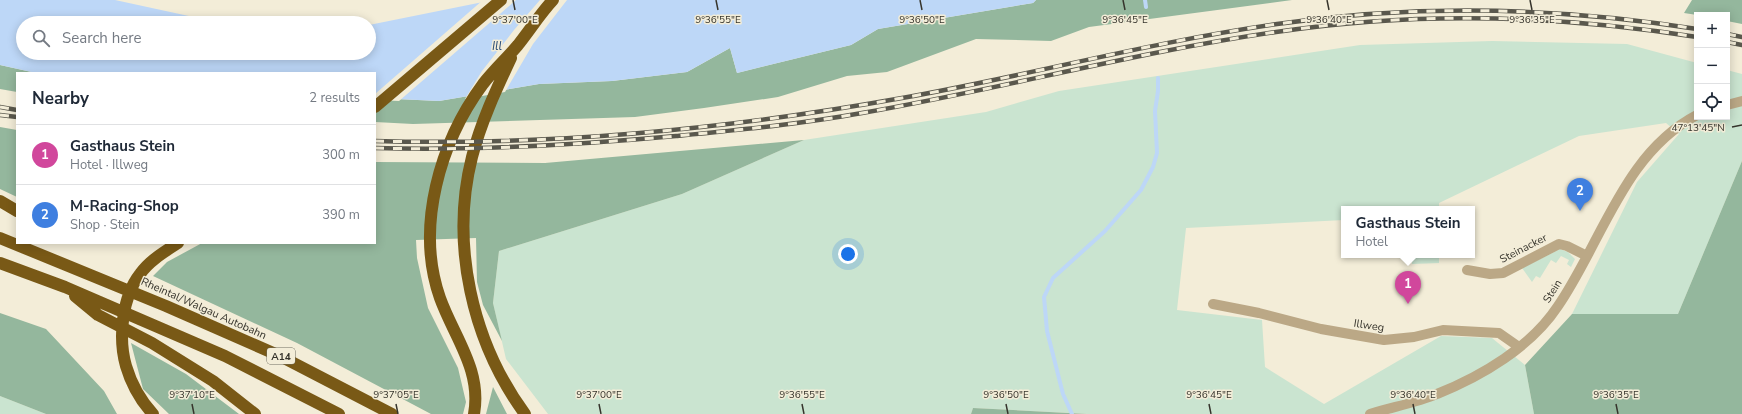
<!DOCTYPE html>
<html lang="en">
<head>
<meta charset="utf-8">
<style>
  body { margin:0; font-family:"Nunito Sans",sans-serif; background:#f6f6f7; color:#1f2937 }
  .controls { position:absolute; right:12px; top:12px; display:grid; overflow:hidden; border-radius:0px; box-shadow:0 2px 10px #0003 }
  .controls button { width:36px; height:36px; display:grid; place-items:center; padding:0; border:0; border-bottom:1px solid #e0e1e3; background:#fff; color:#1f2937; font:20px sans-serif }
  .you { position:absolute; left:848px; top:254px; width:14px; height:14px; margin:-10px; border:3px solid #fff; border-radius:50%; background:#1a73e8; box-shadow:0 0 0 6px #1a73e833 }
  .badge { display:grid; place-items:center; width:26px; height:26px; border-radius:50%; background:#7c3aed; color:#fff; font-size:13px; font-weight:700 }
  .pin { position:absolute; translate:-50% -33px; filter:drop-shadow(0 1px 2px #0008) }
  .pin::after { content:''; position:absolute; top:21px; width:14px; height:12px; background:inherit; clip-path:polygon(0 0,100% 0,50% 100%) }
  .popup { position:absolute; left:1341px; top:206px; width:134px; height:52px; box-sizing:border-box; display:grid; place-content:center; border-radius:0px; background:#fff; filter:drop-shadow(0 1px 3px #0005); font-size:13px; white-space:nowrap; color:#747a83 }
  .popup b { font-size:15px; color:#1f2937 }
  .popup::after { content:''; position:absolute; left:50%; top:100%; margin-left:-8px; border:8px solid transparent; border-top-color:#fff }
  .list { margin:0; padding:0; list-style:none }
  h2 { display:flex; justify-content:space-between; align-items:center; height:52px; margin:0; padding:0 16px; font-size:17px }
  h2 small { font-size:13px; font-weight:400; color:#747a83 }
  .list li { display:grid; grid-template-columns:26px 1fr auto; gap:12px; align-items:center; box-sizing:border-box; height:60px; padding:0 16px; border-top:1px solid #e0e1e3 }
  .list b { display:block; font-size:15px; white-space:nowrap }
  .list p { margin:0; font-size:13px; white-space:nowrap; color:#747a83 }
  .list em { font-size:13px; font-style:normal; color:#747a83 }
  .icon { flex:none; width:22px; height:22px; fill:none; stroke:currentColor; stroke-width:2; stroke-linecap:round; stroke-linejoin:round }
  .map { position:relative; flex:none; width:1742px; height:414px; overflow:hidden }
  .search { position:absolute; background:#fff; box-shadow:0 2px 10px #0003; left:16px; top:16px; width:360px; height:44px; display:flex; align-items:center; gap:10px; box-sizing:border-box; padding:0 14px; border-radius:22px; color:#747a83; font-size:15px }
  .panel { position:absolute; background:#fff; box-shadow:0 2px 10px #0003; left:16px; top:72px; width:360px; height:172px; border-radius:0px }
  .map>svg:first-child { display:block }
</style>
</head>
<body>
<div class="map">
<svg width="1742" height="414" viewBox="0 0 1742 414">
  <rect width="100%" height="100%" fill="#f3edd8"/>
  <!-- green -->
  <path fill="#cae4d0" d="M1492,41L1627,44L1697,63V117H1727V70L1742,74V161L1678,314H1572L1637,182L1679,134L1666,123L1579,136L1439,203V209H1344V220L1186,228L1177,310L1262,320L1265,367L1324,404L1441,336L1492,338L1525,365L1534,414H1088L973,408L971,414H548L506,359L493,303L499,251L682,194L804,140L986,112L1059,91L1360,45Z
    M1560,249L1568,252L1575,259L1571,267L1567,264L1569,260L1561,256L1556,263L1551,260L1540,278L1536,276L1532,282L1522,268Z
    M1412,255H1439V263L1412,264Z
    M0,396L46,414H0Z"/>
  <!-- forest -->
  <path fill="#94b79d" d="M1036,0H1292L1089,27L1051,41L976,39L887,72L847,76L778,97L704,108L635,117L413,124L375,122V98L439,101L539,84L612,81L687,72L730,48L737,73L851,45L878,29L1033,3Z
    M1692,0H1742V24L1727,21V15H1697L1684,13Z
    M0,65L36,73H17V92L0,89Z
    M0,127L17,130V197L0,189Z
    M804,140L682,194L499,251L493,303L502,341L483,305L477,282L476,238L416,240L417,258L428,308L458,368L466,402L463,414H431L297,343L153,276L167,262L202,243H375V162L545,163Z
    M1742,161V414H1534L1525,365L1572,314H1678Z
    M0,313L46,329L104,391L117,414H46L0,396Z
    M131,343L186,374L239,414H169L143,389Z
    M493,387L507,414H486Z
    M973,408L1087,414H971Z"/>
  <!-- water -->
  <path fill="#bdd7f7" d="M0,0H115L221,23H23V53H369V25L493,0H1036L1033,3L878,29L851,45L737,73L730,48L687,72L612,81L539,84L439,101L375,98V73H36L0,65Z"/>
  <!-- pier -->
  <path fill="#f3edd8" d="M483,0H516L399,101L375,100V94Z
    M540,0H567L533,44L505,92L465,99L482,71L514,30Z"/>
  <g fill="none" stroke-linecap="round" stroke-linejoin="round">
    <!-- stream -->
    <path stroke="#bdd7f7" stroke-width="4" d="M1145,0L1146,7
      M1072,414L1063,394L1047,331L1044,297L1053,278L1105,231L1141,190L1153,167L1157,153L1155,111L1158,91V78"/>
    <!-- street -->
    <path stroke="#bba886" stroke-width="10" d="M1727,105L1742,101
      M1467,270L1490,274L1503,273L1559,244L1567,246L1587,256
      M1213,304L1259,313L1321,329L1384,340L1414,337L1443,330L1499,333L1519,347
      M1370,414C1392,407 1416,403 1437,394C1482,376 1531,347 1558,306C1602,242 1624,153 1697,115"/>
    <!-- highway -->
    <path stroke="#795916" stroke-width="12" d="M511,58C496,90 481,122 472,157C450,244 472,342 525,414
      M375,107L501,0
      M0,201L17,211
      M0,238L166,306L280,356L392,414
      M0,263L65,287L225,356L339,414
      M75,296L98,315L152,343L213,381L255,414
      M153,414C141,401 131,383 126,366C118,338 122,297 140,274C149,261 164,252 178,243
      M474,414C482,370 454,337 440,298C415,227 440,142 483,84C494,70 507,58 518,45C530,30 540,14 553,0"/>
    <defs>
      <path id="rail" d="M1727,34L1742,37
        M1727,42L1742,45
        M0,107L17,110
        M0,115L17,117
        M375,141C551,146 728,129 902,98C1027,76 1150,42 1277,24C1416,4 1558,7 1697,29
        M375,148C476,151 576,145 676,136C738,130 801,124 862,113C1001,89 1137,52 1276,32C1416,11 1558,15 1697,37"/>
    </defs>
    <!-- rail casing -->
    <use href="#rail" stroke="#5a584d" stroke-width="4.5"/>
    <!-- rail -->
    <use href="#rail" stroke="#f3edd8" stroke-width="3" stroke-dasharray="9" stroke-linecap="butt"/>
  </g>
  <!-- ticks -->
  <path fill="none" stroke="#36342c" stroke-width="1.5" d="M513,0L515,10M716,0L718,10M920,0L922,10M1123,0L1125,10M1327,0L1329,10M1530,0L1532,10M1732,127L1742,125M192,404L194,414M396,404L398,414M599,404L601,414M802,404L804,414M1006,404L1008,414M1209,404L1211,414M1413,404L1415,414M1616,404L1618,414"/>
  <g text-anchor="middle" stroke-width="3" stroke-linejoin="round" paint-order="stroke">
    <!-- shield labels -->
    <rect fill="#f3edd8" stroke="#6f6c60" stroke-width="1" x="267" y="348" width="28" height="16" rx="3"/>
    <g font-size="10" font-weight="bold" fill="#36342c">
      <text x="281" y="360">A14</text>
    </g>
    <!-- street labels -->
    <g font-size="11" fill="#36342c" stroke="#f3edd8">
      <text transform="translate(1523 248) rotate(-27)" y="4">Steinacker</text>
      <text transform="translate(1552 291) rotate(-58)" y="4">Stein</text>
      <text transform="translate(204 308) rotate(24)" y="4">Rheintal/Walgau Autobahn</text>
      <text transform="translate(1369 325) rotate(9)" y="4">Illweg</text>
    </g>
    <!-- water labels -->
    <g font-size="12" font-style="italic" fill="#284b76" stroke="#f3edd8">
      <text x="497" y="50">Ill</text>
    </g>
  </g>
  <g font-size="10" text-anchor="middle" fill="#36342c" stroke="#f3edd8" stroke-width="3" stroke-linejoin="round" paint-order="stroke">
    <text x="515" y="23">9°37'00"E</text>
    <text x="718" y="23">9°36'55"E</text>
    <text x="922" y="23">9°36'50"E</text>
    <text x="1125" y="23">9°36'45"E</text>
    <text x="1329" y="23">9°36'40"E</text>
    <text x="1532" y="23">9°36'35"E</text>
    <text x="1698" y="131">47°13'45"N</text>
    <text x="192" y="398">9°37'10"E</text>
    <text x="396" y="398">9°37'05"E</text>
    <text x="599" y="398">9°37'00"E</text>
    <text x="802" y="398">9°36'55"E</text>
    <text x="1006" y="398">9°36'50"E</text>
    <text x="1209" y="398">9°36'45"E</text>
    <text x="1413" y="398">9°36'40"E</text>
    <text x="1616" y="398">9°36'35"E</text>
  </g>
</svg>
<div class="controls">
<button>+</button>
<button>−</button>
<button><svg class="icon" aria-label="locate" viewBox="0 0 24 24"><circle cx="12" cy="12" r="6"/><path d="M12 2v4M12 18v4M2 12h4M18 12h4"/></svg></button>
</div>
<div class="you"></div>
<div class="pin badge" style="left:1408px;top:304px;background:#d1479c">1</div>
<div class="popup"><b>Gasthaus Stein</b>Hotel</div>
<div class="pin badge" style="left:1580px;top:211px;background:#3f7fe0">2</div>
<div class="search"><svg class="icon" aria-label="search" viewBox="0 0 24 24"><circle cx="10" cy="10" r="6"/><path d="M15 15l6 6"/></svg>Search here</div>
<section class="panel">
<h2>Nearby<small>2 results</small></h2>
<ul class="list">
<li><span class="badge" style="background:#d1479c">1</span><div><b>Gasthaus Stein</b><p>Hotel · Illweg</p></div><em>300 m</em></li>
<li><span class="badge" style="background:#3f7fe0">2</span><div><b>M-Racing-Shop</b><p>Shop · Stein</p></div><em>390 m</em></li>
</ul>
</section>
</div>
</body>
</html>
